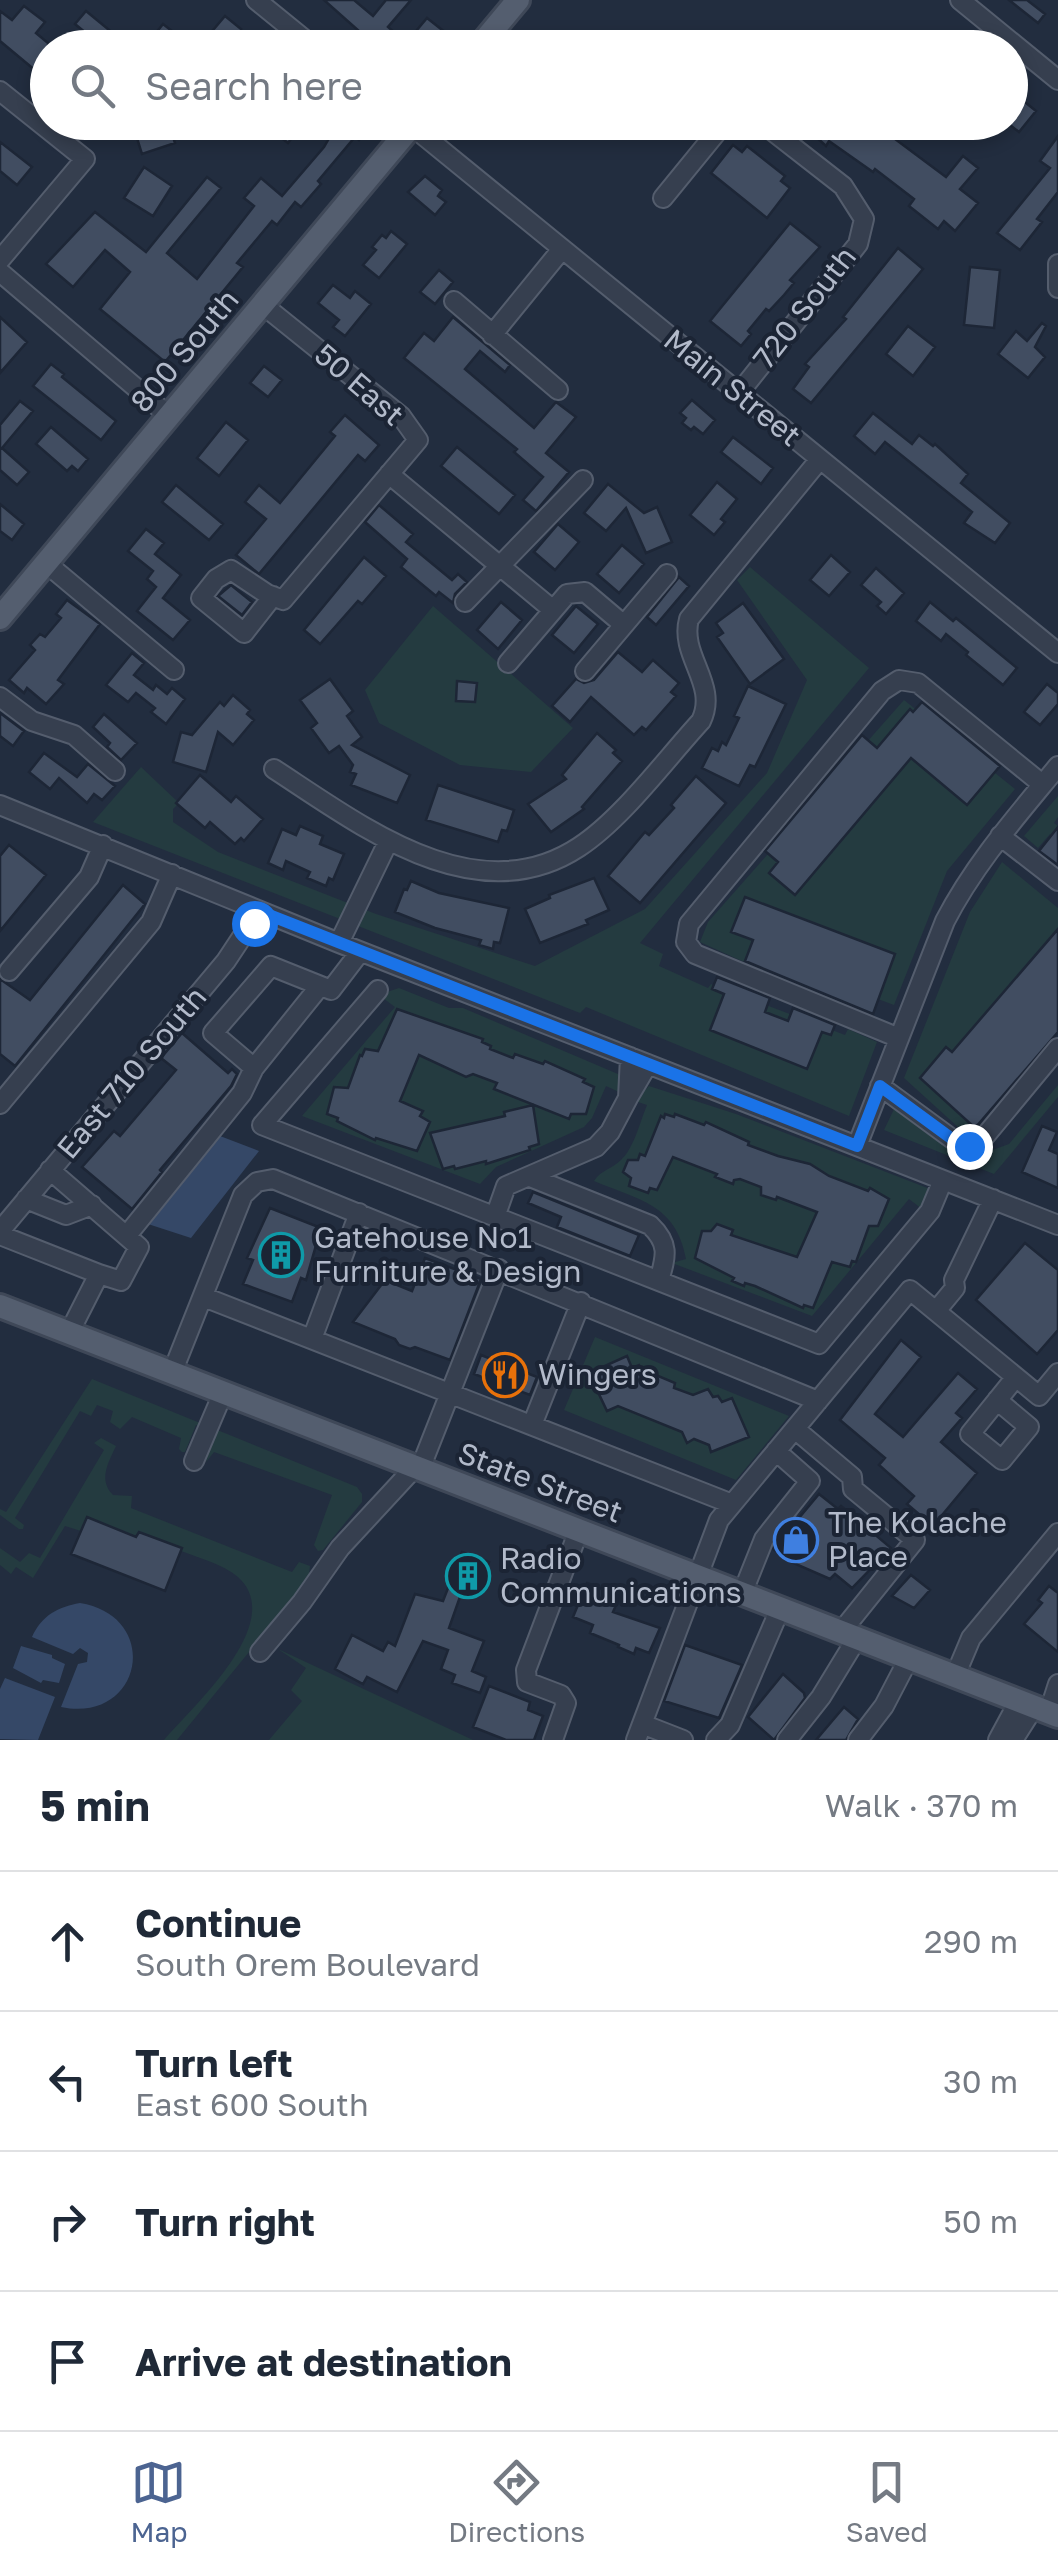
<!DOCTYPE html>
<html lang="en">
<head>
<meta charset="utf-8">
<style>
  body { margin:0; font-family:"Golos Text",sans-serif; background:#f2f2f3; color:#1f2937 }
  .stop { position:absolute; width:30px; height:30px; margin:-22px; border:8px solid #1a73e8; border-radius:50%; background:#fff }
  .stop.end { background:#1a73e8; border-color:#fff; box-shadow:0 2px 10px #0008 }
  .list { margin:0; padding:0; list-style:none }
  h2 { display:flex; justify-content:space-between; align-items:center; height:130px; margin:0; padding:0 40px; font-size:42px }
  h2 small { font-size:32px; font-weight:400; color:#747a83 }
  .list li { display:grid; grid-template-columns:65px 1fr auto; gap:30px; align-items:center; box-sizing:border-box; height:140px; padding:0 40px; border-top:2px solid #e0e1e3 }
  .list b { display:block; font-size:38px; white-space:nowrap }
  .list p { margin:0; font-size:32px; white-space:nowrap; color:#747a83 }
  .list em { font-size:32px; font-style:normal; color:#747a83 }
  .icon { flex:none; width:55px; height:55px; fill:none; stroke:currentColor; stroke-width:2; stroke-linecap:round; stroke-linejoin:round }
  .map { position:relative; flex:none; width:1058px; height:1740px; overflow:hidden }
  .search { position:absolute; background:#fff; box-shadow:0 5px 15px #0003; left:30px; right:30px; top:30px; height:110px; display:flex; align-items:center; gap:25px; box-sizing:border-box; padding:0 35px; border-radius:55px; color:#747a83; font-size:38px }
  .sheet { height:690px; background:#fff }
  nav { display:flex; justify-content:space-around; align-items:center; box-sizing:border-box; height:140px; border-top:2px solid #e0e1e3; background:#fff; font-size:28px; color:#747a83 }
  nav a { display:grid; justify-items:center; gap:5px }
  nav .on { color:#4c6491 }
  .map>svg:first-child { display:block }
</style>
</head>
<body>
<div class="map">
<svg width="1058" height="1740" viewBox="0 0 1058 1740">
  <rect width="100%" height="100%" fill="#222d3f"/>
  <!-- green -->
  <path fill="#243b40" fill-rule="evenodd" d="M750,567L869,668L640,943L663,954L659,966L708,988L711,984L845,1035L848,1029L877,1042L849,1116L586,1007L580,1013L93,822L141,767L179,803L173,809V822L218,852L376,914L535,966L645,909L767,773L807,680L737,580ZM724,995L820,1034L710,1030Z
    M433,606L573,728L531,772L460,765L379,723L365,690Z
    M904,700L1015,789L947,871L894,1005L749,951L744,962L700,942L708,922ZM909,709L991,776L967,805L886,738ZM873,751L898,773L794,895L769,873ZM745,897L895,954L882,989L732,932Z
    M1058,796V817L1054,823L1058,826V840L1050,834L1038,848L1024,836Z
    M1002,862L1058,908V929L963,1040L970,1117L980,1124L969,1137L904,1078L970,912Z
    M399,988L449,1008H463L625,1077L619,1092L606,1086L592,1118L584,1127L496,1167L480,1184L302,1116L395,1007L383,998L384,993Z
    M1058,1085V1097L994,1174L884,1130L895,1107L973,1157L1009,1144Z
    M649,1086L736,1114L930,1189L922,1209L909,1199L812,1316L672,1263L686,1259C676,1204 639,1200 594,1181C601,1170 612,1169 621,1160C634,1148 640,1122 647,1105L635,1101Z
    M595,1337L789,1416L736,1480L564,1410ZM627,1357L632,1368L639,1366L645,1378L653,1381L657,1375L675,1383L674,1388L693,1395L708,1389L713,1397L718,1396L722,1402L732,1398L749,1436L711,1452L709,1445L694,1439L687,1442L682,1432L618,1406L606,1410L589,1373Z
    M92,1379L357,1487L362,1494V1502L323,1550L318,1551L314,1545L332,1495L214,1452L206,1462L214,1432L196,1425L185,1452H182L179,1449L181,1438L132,1417L120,1429L110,1422L113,1411L97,1405L91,1416L80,1411L15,1518L24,1525L23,1529H19L0,1515V1509L6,1512Z
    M101,1438L116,1446C108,1463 98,1480 113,1495L132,1496L131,1508L292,1572L299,1562L310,1566L309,1574L294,1597L177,1740H164C192,1707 288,1622 238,1577C223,1564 199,1558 181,1551V1548L139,1532L135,1540L87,1517L81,1531L65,1526L33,1578L16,1567L11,1574L0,1565V1548L20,1562L29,1553L40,1558L104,1450L94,1443Z
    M278,1649L473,1740H269L302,1701L291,1690L306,1668Z"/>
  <!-- water -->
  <path fill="#354867" d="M220,1136L259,1151L191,1238L148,1224Z
    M80,1603C163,1617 142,1724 61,1707L78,1664L87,1662L88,1653L80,1648L73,1654L32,1637C42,1615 58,1607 80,1603Z
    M21,1646L52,1655V1658L65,1664L59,1683L43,1680L41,1683L13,1668Z
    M5,1678L55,1697L38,1740L0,1739V1689Z"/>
  <!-- building -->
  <path fill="#414d61" stroke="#1d2636" stroke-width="2.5" d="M324,0H354L373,16L386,0H411L388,27L406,43L427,18L446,33L434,48H378Z
    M1009,0H1027L1045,14L1038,23Z
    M24,6L45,22L36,33L48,43V81L0,41V11L12,20Z
    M86,11L131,48H104L75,24Z
    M225,16L241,29L222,48L208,36Z
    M163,24L182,39L175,48H144Z
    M1010,90L1036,111L1019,132L1010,125Z
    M132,122H168L175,143L142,154Z
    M276,122H304L288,143L270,129Z
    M308,122H358L367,130L359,140L355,137L318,181L321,184L301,207L295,202L277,225L272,221L237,263L243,267L165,362L100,309L130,272L105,250L73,287L46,264L95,212L146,252L207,177L221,188L167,253L197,279L254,206L244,198L261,178L282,196L324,147L328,140Z
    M800,122H868L881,133L883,130L946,177L963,156L978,168L960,189L978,203L955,231L944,221L938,229L909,206L914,199L875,169L873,172L829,141L826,146Z
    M1058,136V192L1037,219L1042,222L1020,250L997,233L1050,168L1040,161Z
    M0,142L32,167L17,185L0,171Z
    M733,145L742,152L747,146L785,176L781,181L790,188L767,218L711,173Z
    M144,167L172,186L153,216L124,198Z
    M425,176L442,190L438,196L446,202L435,215L408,192Z
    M790,223L820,247L790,280L794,283L784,295L769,311L766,309L748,331L751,334L741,346L710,321Z
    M391,231L407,244L379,278L363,265L376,250L372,247L382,235L386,238Z
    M898,248L923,269L811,403L793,389L809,367L805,364L846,319L843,317Z
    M970,267L1000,270L994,328L964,325Z
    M439,270L453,282L435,304L420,292Z
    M333,285L350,298L355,291L371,304L345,336L333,327L339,320L318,303Z
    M0,317L27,342L0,373Z
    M453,317L510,365L505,372L480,351L465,369L534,428L556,402L576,417L546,453L569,472L536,511L523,500L543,477L514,452L517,449L404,358L424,333L434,341Z
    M1042,323L1046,326L1035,347L1045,357L1028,378L998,354L1016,331L1027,341Z
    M908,326L935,347L913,376L886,354Z
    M51,364L64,374L62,377L116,421L101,440L33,386Z
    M264,366L282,380L268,397L250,383Z
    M692,400L715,420L703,434L694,427L691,430L682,423L686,418L680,413Z
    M20,401L33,411L2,448L29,472L17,485L0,470V425Z
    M873,413L912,444L919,435L933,446L935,444L968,474L961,483L1010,523L995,543L964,523L972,512L885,442L875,454L854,436Z
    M345,415L379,445L365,461L358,455L259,574L236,555L266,519L245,502L259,485L280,503L335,436L330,432Z
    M226,422L248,440L219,476L197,458Z
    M51,427L88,459L78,471L72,466L67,471L36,444Z
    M733,437L773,468L761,484L721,452Z
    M457,447L515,495L499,514L441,466Z
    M717,482L737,499L721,519L725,522L714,535L690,515Z
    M608,484L644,513L657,507L672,542L646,553L626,508L606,531L584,513Z
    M176,485L223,524L209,540L162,502Z
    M0,504L24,524L12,540L0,531Z
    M379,505L413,534L406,542L452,580L458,574L467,582L455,594L453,603L439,592L436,596L401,567L407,559L365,522Z
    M558,524L579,542L555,570L534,552Z
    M146,529L164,543L155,554L181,575L163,598L190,620L173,640L137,611L156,587L147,579L153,571L128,551Z
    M622,545L644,564L619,593L597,574Z
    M831,555L850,572L829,596L810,580Z
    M364,557L386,576L362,604L358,601L320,644L304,630Z
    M876,568L904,593L886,614L877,606L881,602L861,585Z
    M679,577L689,586L656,625L647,617Z
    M231,585L252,602L242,615L218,596Z
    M67,600L100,624L58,680L64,684L46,704L27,688L24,693L9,680L35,650L30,645L40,634L45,637L61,618L56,614Z
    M501,602L522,620L498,649L477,630Z
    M930,602L953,621L956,618L1017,668L1003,685L966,655L968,652L946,634L941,641L916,621Z
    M743,603L784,659L750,684L717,637L723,633L716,623Z
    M576,606L598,624L574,653L552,635Z
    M618,652L642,672L653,660L679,683L671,692L676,696L646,730L642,727L634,735L591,697L570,722L552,706L576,679L584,683L594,680Z
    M132,653L144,663L134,675L153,690L156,685L167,694L172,688L185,699L166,724L151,712L155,708L136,693L128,702L106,685Z
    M330,679L353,711L347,716L362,737L352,745L410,775L397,803L351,785L356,774L350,772L353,765L339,746L329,753L311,728L317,723L300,700Z
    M457,681L477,683L475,702L456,701Z
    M1047,684L1058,693V704L1040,725L1024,712Z
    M748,686L786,704L755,767L750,765L739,786L702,768L712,748L718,751L722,742L726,745L739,718L734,716Z
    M233,695L250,710L247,714L254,720L233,745L218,732L206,772L173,762L181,732L192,735L220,702L224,706Z
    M922,702L1000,766L967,805L911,758L795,895L769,873L778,862L765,851L862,735L877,748L910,709L913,712Z
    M0,713L24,731L13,746L0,736Z
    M104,714L137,743L121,760L107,747L110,743L93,727Z
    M597,733L616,750L613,753L622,761L582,807L584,809L551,832L528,804L566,779L562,775Z
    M44,753L77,777L88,764L115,786L102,800L94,794L87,803L59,778L50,789L29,772Z
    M200,775L231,802L236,796L263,819L244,841L241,838L235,844L210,822L205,828L176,803Z
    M696,776L726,803L640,903L608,876L645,832L649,835L674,808L671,805Z
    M438,785L514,810L507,831L502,830L498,842L426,820Z
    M300,826L323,836L320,844L344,854L333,880L329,878L326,886L307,878L310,872L286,861L283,870L268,863L282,829L296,835Z
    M1058,827V865L1039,851Z
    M9,845L46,875L0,931V856Z
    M594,878L609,910L586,920L588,924L540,943L525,909L550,898L549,895Z
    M411,881L439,893L509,908L500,943L494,942L493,949L479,945L481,940L435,928L395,912L404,889L407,890Z
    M123,885L145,904L15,1066L0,1054V979L30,1000Z
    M745,897L895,954L873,1014L745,961L753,940L731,932Z
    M1058,929V1032L975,1128L920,1078L946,1047L952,1052Z
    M717,977L770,998L765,1012L788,1021L793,1008L835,1025L831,1035L822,1032L807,1069L710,1030L724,994L712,989Z
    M397,1009L483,1039L482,1042L491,1046L490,1049L513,1058L515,1054L543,1064L545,1061L585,1079L583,1082L594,1087L586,1114H571L569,1119L494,1089L497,1083L473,1074L466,1077L419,1055L400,1101L423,1111L420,1116L430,1122L417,1151L376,1138L375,1140L337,1121L338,1118L327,1114L334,1087L348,1088L360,1055L362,1056L365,1049L378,1051Z
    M182,1033L228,1073L232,1069L237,1074L231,1086L160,1170L162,1172L132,1209L82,1167L114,1131L120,1136L176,1070L161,1058Z
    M533,1105L539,1144L529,1147L530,1150L486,1164V1161L455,1169L454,1166L443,1169L430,1133L505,1116L504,1112Z
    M665,1114L674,1117L675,1114L704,1125L706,1122L749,1142L748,1145L778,1156L810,1164L829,1176L868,1191L870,1188L889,1199L878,1226H869L856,1262L852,1261L850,1267L832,1262L813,1308L804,1305L803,1308L755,1286L745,1283L744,1286L732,1281L734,1278L695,1258L702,1231H711L717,1224L733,1230L731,1235L797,1257L817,1212L777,1197L776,1200L761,1195V1187L740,1179L734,1180L733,1184L715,1177L717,1174L673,1157L657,1190L650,1188L648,1193L629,1186L631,1178L623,1172L628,1160H638L640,1154L645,1156L661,1116L664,1118Z
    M1042,1126L1057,1132L1049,1150L1058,1154V1188L1022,1172Z
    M533,1192L639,1235L630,1256L557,1227L561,1217L528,1203Z
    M270,1208L321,1228L306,1280L301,1278L292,1302L243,1284L253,1260L247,1258Z
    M1025,1243L1058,1270V1330L1037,1354L976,1300Z
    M425,1258L481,1279L450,1360L415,1347L410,1349L399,1345L395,1339L353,1322L385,1280L412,1291Z
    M901,1340L921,1357L875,1414L903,1437L958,1373L977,1389L956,1413L962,1418L941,1442L977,1473L933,1526L907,1504L914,1496L879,1465L885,1458L840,1420Z
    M481,1355L537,1377L530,1395L474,1374Z
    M627,1356L632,1368L639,1365L649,1386L656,1375L675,1383L674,1388L693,1395L708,1389L713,1397L718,1396L722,1402L732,1398L749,1437L711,1452L709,1445L694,1439L687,1443L682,1432L618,1406L607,1411L589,1373Z
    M819,1494L838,1509L841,1506L891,1548L852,1588L835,1574L830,1579L791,1562L773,1549Z
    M87,1517L136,1537L139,1532L182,1548L165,1591L71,1554Z
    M462,1552L489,1562L476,1596L462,1591L449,1628L484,1641L472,1671L486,1677L480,1693L452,1683L455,1675L441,1669L448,1650L423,1641L397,1692L367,1677L363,1684L335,1669L352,1635L383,1651L388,1642L395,1646L415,1594L443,1601Z
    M911,1575L930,1590L914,1608L892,1596Z
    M587,1583L620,1596L613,1612L660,1628L649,1653L636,1648L634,1654L618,1647L619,1645L590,1633L593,1625L573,1617Z
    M1049,1586L1058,1593V1652L1024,1624L1042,1603L1038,1600Z
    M685,1645L742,1665L719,1718L664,1701Z
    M783,1674L804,1693L805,1698L774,1740L748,1717Z
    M489,1686L530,1702L528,1710L543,1716L534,1740H506L473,1727Z
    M844,1707L858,1719L846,1740H816Z"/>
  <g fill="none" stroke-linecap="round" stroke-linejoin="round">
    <defs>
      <path id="minor" d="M256,0L315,48
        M960,0L1058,80
        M666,43L671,48
        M0,91L85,159L0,260
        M407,122L1058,653
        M663,198L725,122
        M1058,264V288
        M0,272L169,416
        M454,301L558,390
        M263,305L401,416L418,440L283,600L267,594L231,570L216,579L201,598L244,633L273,596
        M492,335L562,249
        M739,393L858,244L864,219L843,186L761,122
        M389,474L553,610
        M46,563L174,670
        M465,602L583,480
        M508,663L567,594L585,592L624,625
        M585,671L667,574
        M0,697L32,721L74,735L115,771
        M274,769C360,825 476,915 579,847C622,819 666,759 701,721C719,684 679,656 689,619L820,459
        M0,805L339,943L1058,1225
        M1000,836L1058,881
        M339,943L388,842
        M9,971L89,877L103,845
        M320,986L254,1068L213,1033L271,966L331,990L360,952
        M378,990L262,1125L819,1344L930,1211L943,1180
        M899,1038L695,954L686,942L689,924L882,691L899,680L918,683L1042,784
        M630,1057L628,1098L648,1064
        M880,1086L959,1144L969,1147L981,1141L1058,1048
        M0,1104L151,922L172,874
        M857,1146L945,921C975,863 1017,816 1058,766
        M50,1170L139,1247L121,1281L99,1274L69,1333
        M530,1177L650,1225C670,1244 666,1256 659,1281
        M26,1199L66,1215L92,1205
        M495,1217L506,1186L596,1147L610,1132L628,1098
        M0,1231L226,961L259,911
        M128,1234L242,1093L254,1068
        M0,1235L99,1274
        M204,1297L732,1504
        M936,1311L955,1288L954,1280L993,1199
        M312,1339L359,1213
        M172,1373L243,1195L257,1182L273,1179L818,1401
        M997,1400L1029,1427L1002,1460L970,1434L1016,1377
        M532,1425L581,1302
        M795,1429L852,1477L853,1489L915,1540L841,1632
        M194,1461L223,1393
        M420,1469L499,1269
        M742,1594L764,1539L810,1481L776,1451
        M260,1652L302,1602L340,1548L415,1467
        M955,1676L971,1638L1058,1533
        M1049,1712L1058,1684
        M642,1724L683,1740
        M553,1740L566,1703L561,1695L527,1682L526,1670L579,1530
        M636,1740L719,1520L910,1290L1039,1396L1058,1373
        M716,1740L730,1725L780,1609
        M787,1740L821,1697L857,1638
        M858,1740L884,1706L909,1658
        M998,1740L1019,1701
        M1013,1740L1034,1707"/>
      <path id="major" d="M478,48L518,0
        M0,618L415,122
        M0,1306L1058,1716"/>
    </defs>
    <!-- minor casing -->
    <use href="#minor" stroke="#545d6d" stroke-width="22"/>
    <!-- major casing -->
    <use href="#major" stroke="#3f4858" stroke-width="28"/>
    <!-- minor -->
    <use href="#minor" stroke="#363f4f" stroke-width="18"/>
    <!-- major -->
    <use href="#major" stroke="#545e6f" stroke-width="22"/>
  </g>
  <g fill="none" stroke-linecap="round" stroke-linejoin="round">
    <!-- route -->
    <path stroke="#1a73e8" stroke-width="12" d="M254,923L259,911L857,1146L880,1086L959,1144L969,1146"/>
  </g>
  <!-- icons -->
  <defs>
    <symbol id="building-ring" viewBox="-11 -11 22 22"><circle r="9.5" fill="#1b2434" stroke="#0f9aa8" stroke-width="1.5"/><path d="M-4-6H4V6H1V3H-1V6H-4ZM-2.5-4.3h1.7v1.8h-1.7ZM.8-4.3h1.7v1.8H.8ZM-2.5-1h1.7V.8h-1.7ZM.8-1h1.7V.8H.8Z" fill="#0f9aa8"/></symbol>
    <symbol id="restaurant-ring" viewBox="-11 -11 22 22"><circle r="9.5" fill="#1b2434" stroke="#e8710a" stroke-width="1.5"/><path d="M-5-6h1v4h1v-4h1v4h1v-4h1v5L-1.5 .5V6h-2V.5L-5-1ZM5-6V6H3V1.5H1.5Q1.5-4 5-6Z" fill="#e8710a"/></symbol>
    <symbol id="shop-ring" viewBox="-11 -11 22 22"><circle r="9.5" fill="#1b2434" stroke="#3f7fe0" stroke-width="1.5"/><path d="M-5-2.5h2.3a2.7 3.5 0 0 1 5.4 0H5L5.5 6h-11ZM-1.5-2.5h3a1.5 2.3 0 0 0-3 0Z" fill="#3f7fe0"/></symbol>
  </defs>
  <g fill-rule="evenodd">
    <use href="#building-ring" x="256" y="1230" width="50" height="50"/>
    <use href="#restaurant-ring" x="480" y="1350" width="50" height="50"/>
    <use href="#shop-ring" x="771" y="1515" width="50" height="50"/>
    <use href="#building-ring" x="443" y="1551" width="50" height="50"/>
  </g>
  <g text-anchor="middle" stroke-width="8" stroke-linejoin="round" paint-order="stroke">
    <!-- street labels -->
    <g font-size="30" fill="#b2baca" stroke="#1b2434">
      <text transform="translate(805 308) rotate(-52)" y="10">720 South</text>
      <text transform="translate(185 351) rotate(-50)" y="10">800 South</text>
      <text transform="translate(359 385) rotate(41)" y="10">50 East</text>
      <text transform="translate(732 388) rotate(39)" y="10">Main Street</text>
      <text transform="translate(132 1073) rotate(-50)" y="10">East 710 South</text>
      <text transform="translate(540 1483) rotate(21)" y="10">State Street</text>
    </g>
    <!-- poi labels -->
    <g font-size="30" fill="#b2baca" stroke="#1b2434" text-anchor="start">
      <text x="314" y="1248">Gatehouse No1<tspan x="314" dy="34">Furniture &amp; Design</tspan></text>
      <text x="538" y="1385">Wingers</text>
      <text x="828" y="1533">The Kolache<tspan x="828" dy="34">Place</tspan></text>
      <text x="500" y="1569">Radio<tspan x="500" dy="34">Communications</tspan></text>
    </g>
  </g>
</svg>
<div class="stop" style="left:254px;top:923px"></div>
<div class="stop end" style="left:969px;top:1146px"></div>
<div class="search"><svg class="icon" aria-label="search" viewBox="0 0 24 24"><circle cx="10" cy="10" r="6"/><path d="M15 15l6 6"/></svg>Search here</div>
</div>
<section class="sheet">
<h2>5 min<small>Walk · 370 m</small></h2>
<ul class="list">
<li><svg class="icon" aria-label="ahead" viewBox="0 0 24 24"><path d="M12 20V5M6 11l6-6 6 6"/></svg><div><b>Continue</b><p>South Orem Boulevard</p></div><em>290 m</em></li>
<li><svg class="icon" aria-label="left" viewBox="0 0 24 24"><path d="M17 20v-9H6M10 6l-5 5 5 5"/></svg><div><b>Turn left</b><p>East 600 South</p></div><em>30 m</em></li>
<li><svg class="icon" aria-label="right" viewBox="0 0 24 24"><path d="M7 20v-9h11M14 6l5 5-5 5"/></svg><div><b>Turn right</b></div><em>50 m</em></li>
<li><svg class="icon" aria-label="arrive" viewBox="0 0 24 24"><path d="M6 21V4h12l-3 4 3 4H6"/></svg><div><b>Arrive at destination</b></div></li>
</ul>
</section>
<nav>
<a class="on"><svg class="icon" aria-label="map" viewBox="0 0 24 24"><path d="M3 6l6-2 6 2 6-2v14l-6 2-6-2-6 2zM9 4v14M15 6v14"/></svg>Map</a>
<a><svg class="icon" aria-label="directions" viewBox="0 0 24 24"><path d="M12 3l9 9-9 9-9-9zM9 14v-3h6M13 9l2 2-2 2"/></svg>Directions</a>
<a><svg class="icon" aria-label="saved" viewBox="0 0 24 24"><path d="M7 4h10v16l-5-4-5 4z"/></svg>Saved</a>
</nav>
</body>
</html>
